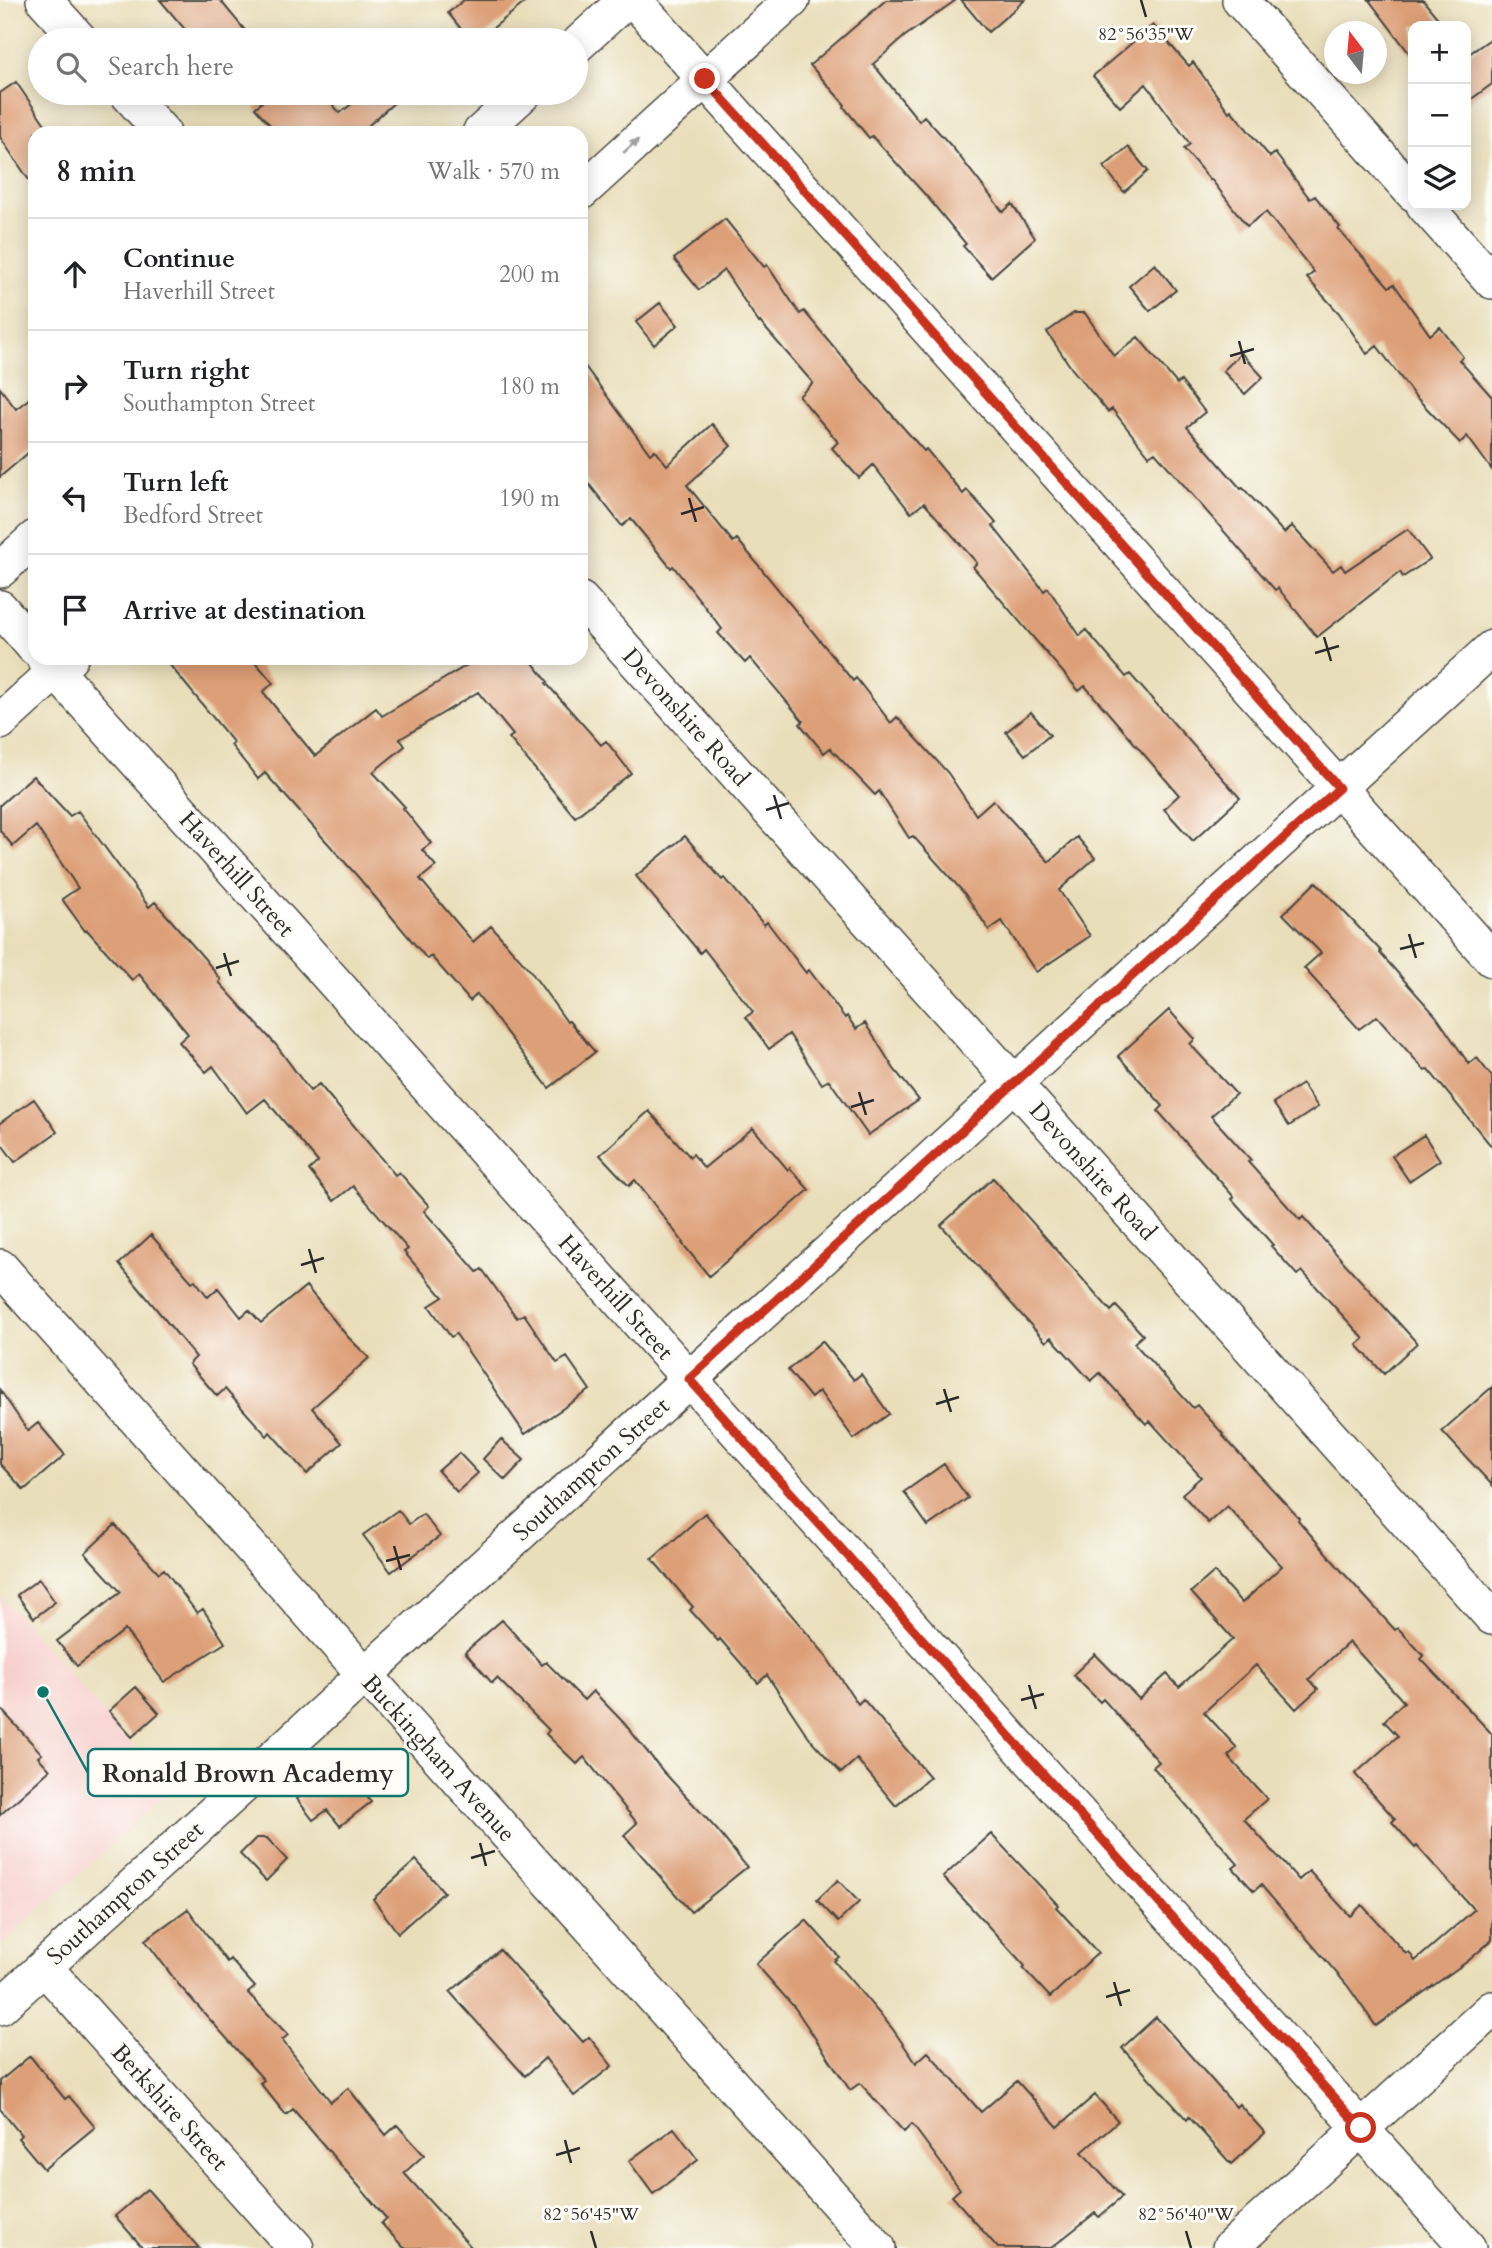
<!DOCTYPE html>
<html lang="en">
<head>
<meta charset="utf-8">
<style>
  body { margin:0; font-family:Cardo,serif; background:#f2f2f2; color:#202124 }
  .controls { position:absolute; right:21px; top:21px; display:grid; overflow:hidden; border-radius:14px; box-shadow:0 4px 18px #0003 }
  .controls button { width:63px; height:63px; display:grid; place-items:center; padding:0; border:0; border-bottom:2px solid #e0e0e0; background:#fff; color:#202124; font:35px sans-serif }
  .compass { position:absolute; left:1324px; top:21px; width:63px; height:63px; border-radius:50%; background:#fff; box-shadow:0 4px 18px #0003; rotate:344deg }
  .stop { position:absolute; width:21px; height:21px; margin:-16px; border:5px solid #c8321e; border-radius:50%; background:#fff }
  .stop.end { background:#c8321e; border-color:#fff; box-shadow:0 2px 7px #0008 }
  .list { margin:0; padding:0; list-style:none }
  h2 { display:flex; justify-content:space-between; align-items:center; height:91px; margin:0; padding:0 28px; font-size:30px }
  h2 small { font-size:23px; font-weight:400; color:#757577 }
  .list li { display:grid; grid-template-columns:46px 1fr auto; gap:21px; align-items:center; box-sizing:border-box; height:112px; padding:0 28px; border-top:2px solid #e0e0e0 }
  .list b { display:block; font-size:26px; white-space:nowrap }
  .list p { margin:0; font-size:23px; white-space:nowrap; color:#757577 }
  .list em { font-size:23px; font-style:normal; color:#757577 }
  .icon { flex:none; width:38px; height:38px; fill:none; stroke:currentColor; stroke-width:2; stroke-linecap:round; stroke-linejoin:round }
  .map { position:relative; flex:none; width:1492px; height:2248px; overflow:hidden }
  .search { position:absolute; background:#fff; box-shadow:0 4px 18px #0003; left:28px; top:28px; width:560px; height:77px; display:flex; align-items:center; gap:18px; box-sizing:border-box; padding:0 24px; border-radius:38px; color:#757577; font-size:26px }
  .panel { position:absolute; background:#fff; box-shadow:0 4px 18px #0003; left:28px; top:126px; width:560px; height:539px; border-radius:21px }
  .map>svg:first-child { display:block }
</style>
</head>
<body>
<div class="map">
<svg width="1492" height="2248" viewBox="0 0 1492 2248">
  <rect width="100%" height="100%" fill="#fdfcf7"/>
  <filter id="ink" filterUnits="userSpaceOnUse"><feTurbulence type="fractalNoise" baseFrequency=".0143" numOctaves="2"/><feDisplacementMap in="SourceGraphic" scale="14" xChannelSelector="R" yChannelSelector="G"/><feConvolveMatrix kernelMatrix="1 2 1 2 8 2 1 2 1" color-interpolation-filters="sRGB"/></filter>
  <filter id="wash" filterUnits="userSpaceOnUse"><feTurbulence type="fractalNoise" baseFrequency=".00686" numOctaves="4" result="noise"/><feDisplacementMap in="SourceGraphic" scale="28" xChannelSelector="R" yChannelSelector="G"/><feGaussianBlur stdDeviation="1.57" result="paint"/><feColorMatrix in="noise" values="0 0 0 0 0 0 0 0 0 0 0 0 0 0 0 0 0 1.4 0 .05"/><feComposite in="paint" operator="in"/></filter>
  <g filter="url(#wash)">
    <rect width="100%" height="100%" fill="#e9deba"/>
    <!-- built -->
    <path fill="#f7d0ce" d="M0,1595L172,1790L0,1946Z"/>
    <g id="blocks">
      <!-- building -->
      <path fill="#dd9f77" fill-rule="evenodd" d="M160,0H220L253,40H194Z
        M464,0H528L478,40H470L448,13Z
        M886,0H956L905,36L873,64L919,121L924,116L953,148L1003,212L1012,204L1035,238L991,277L963,246L966,244L929,199L872,136L869,138L844,107L845,105L810,65Z
        M961,0H1025L988,32Z
        M1369,0H1423L1444,26H1413V58Z
        M1153,25L1189,66L1193,62L1229,112L1231,110L1270,157L1275,153L1310,199L1315,196L1340,227L1338,229L1389,287L1394,284L1430,335L1440,327L1463,357L1459,360L1492,397V470L1467,436L1460,443L1414,395L1377,346L1367,354L1339,313L1307,278L1314,272L1266,212L1247,226L1211,179L1210,180L1184,149L1190,144L1146,84L1120,107L1093,76Z
        M1492,38V84L1466,103V56Z
        M16,82L51,133H35V189L0,137V93Z
        M272,93H322L340,113L366,93H405L360,133H277L255,108Z
        M1128,147L1148,171L1124,192L1104,167Z
        M725,219L764,267L767,265L800,314L804,311L869,389L924,451L926,449L963,494L967,490L996,523L993,526L1044,591L1048,588L1080,636L1086,630L1126,677L1130,674L1240,798L1193,841L1164,809L1179,795L1085,686L1079,691L973,567L977,563L924,503L911,513L873,465L859,478L832,448L838,442L799,396L813,383L760,322L759,323L724,270L699,290L674,259Z
        M1155,264L1176,290L1150,311L1129,286Z
        M660,303L678,325L654,345L636,322Z
        M1074,313H1085L1114,356L1138,337L1177,384L1181,381L1205,412L1187,427L1241,489L1243,488L1284,533L1292,526L1333,571L1341,565L1345,571L1408,529L1430,559L1403,577L1400,572L1317,637L1278,588L1275,590L1155,452L1149,456L1112,409L1108,412L1072,369L1047,332Z
        M1241,353L1263,377L1245,394L1223,371Z
        M581,361L650,454L655,450L667,465L712,424L731,446L687,485L733,542L737,539L853,681L856,678L891,723L897,717L948,773L976,815L993,800L1049,862L1077,837L1095,858L1059,890L1090,936L1036,972L1002,921L989,930L965,894L913,836L909,838L879,791L875,795L830,748L824,753L800,724L803,721L750,658L745,663L718,633L722,629L673,566L671,568L631,519L622,526L581,474Z
        M0,388L16,409L35,394V447L0,477Z
        M164,658H252L273,683L263,692L315,756L376,708L382,716L479,658H529L548,682L546,683L601,745L606,741L631,773L575,817L509,738L513,735L478,692L400,739L405,746L373,772L405,807L403,808L431,843L422,850L436,866L420,879L473,942L491,926L529,969L567,1022L569,1021L595,1052L549,1088L477,994L470,1001L431,956L427,959L359,878L265,773L258,779L231,745L234,743Z
        M1031,712L1050,735L1025,755L1006,732Z
        M33,776L70,816L78,811L149,907L155,902L204,958L221,980L219,982L276,1045L310,1091L319,1084L395,1175L399,1172L429,1206L424,1211L477,1272L482,1269L517,1318L524,1314L557,1363L567,1357L590,1390L525,1434L456,1334L451,1337L429,1306L443,1297L404,1252L408,1249L353,1186L334,1201L309,1170L318,1162L265,1099L247,1113L213,1066L206,1072L179,1042L188,1034L139,974L132,980L87,930L85,931L62,899L78,888L36,826L13,846L0,831V805Z
        M685,836L722,880L725,878L764,925L767,922L806,973L809,970L845,1018L847,1016L856,1029L865,1023L894,1069L919,1100L868,1135L829,1080L822,1084L789,1034L769,1049L746,1017L753,1012L704,949L700,953L636,876Z
        M1316,882L1381,951L1380,953L1436,1016L1469,1064L1477,1058L1492,1077V1147L1428,1069L1425,1071L1377,1016L1359,1029L1304,968L1321,953L1283,914Z
        M1169,1010L1195,1039L1190,1044L1236,1094L1211,1116L1251,1160L1248,1162L1300,1220L1303,1217L1417,1343L1384,1374L1357,1345L1364,1339L1302,1271L1297,1275L1271,1246L1273,1245L1232,1199L1234,1197L1158,1111L1163,1106L1118,1056Z
        M1302,1084L1318,1107L1289,1126L1273,1103Z
        M34,1099L57,1132L15,1162L0,1142V1123Z
        M649,1111L690,1157L693,1154L704,1168L753,1128L788,1170L790,1168L809,1190L709,1276L682,1243L683,1242L635,1180L629,1186L600,1155Z
        M1424,1135L1440,1160L1409,1181L1392,1156Z
        M993,1178L1111,1311L1116,1306L1143,1335L1134,1343L1193,1408L1197,1405L1223,1434L1222,1435L1299,1518L1298,1520L1339,1568L1395,1630L1398,1628L1424,1656L1421,1659L1492,1734V1940L1468,1961L1376,2026L1347,1985L1261,1885L1254,1891L1233,1868L1238,1864L1153,1767L1159,1762L1103,1699L1100,1702L1073,1675L1095,1654L1139,1699L1167,1674L1179,1687L1233,1639L1191,1592L1214,1572L1242,1603L1282,1566L1227,1506L1208,1523L1182,1494L1201,1477L1150,1421L1146,1424L1100,1373L1091,1381L1051,1337L1046,1342L941,1225ZM1349,1642L1404,1702L1384,1721L1398,1736L1355,1774L1395,1819L1392,1822L1415,1848L1417,1846L1474,1910L1415,1961L1409,1952L1406,1954L1362,1905L1350,1916L1309,1871L1299,1880L1244,1819L1267,1799L1228,1756L1237,1748L1204,1712L1256,1665L1296,1709L1318,1689L1309,1679Z
        M151,1235L192,1282L195,1280L208,1297L218,1288L241,1317L249,1310L261,1323L306,1286L347,1336L369,1358L312,1408L342,1443L307,1474L270,1432L267,1436L225,1389L217,1396L189,1364L196,1357L119,1264Z
        M822,1341L854,1380L861,1374L889,1414L854,1439L819,1391L811,1398L788,1370Z
        M1492,1387V1485L1442,1431Z
        M0,1390L28,1431L38,1423L65,1455L24,1490L0,1464Z
        M501,1439L524,1460L505,1480L483,1459Z
        M459,1453L478,1473L457,1492L438,1471Z
        M944,1464L968,1498L928,1526L904,1492Z
        M398,1510L409,1524L423,1514L440,1536L391,1572L363,1535Z
        M705,1513L823,1652L858,1704L863,1699L930,1777L896,1806L857,1759L841,1773L809,1738L767,1675L758,1683L720,1639L718,1641L690,1610L693,1607L652,1559Z
        M115,1525L159,1573L164,1569L197,1613L203,1609L225,1643L164,1682L125,1630L77,1666L57,1641L121,1592L85,1553Z
        M39,1579L55,1602L34,1618L17,1595Z
        M502,1620L542,1665L546,1662L584,1700L593,1691L624,1723L662,1770L718,1831L747,1867L691,1912L624,1835L637,1823L584,1757L577,1764L546,1734L549,1730L497,1678L492,1683L465,1652Z
        M136,1687L159,1713L132,1737L109,1711Z
        M0,1708L42,1754L38,1757L50,1770L0,1815Z
        M342,1765L371,1802L340,1826L327,1810L313,1820L297,1799Z
        M991,1834L1058,1905L1056,1907L1098,1953L1050,1997L1023,1968L1025,1966L943,1877Z
        M256,1838H267L287,1860L266,1881L240,1854Z
        M416,1860L444,1892L398,1933L373,1899Z
        M838,1880L859,1902L838,1922L817,1900Z
        M188,1909L227,1962L230,1959L255,1987L248,1993L288,2035L282,2040L331,2102L348,2088L386,2135L397,2125L424,2155L404,2173L472,2248H404L381,2223L386,2218L293,2109L286,2115L260,2083L264,2080L179,1985L145,1940Z
        M806,1920L839,1957L834,1961L892,2028L916,2063L928,2052L981,2112L1017,2081L1058,2127L1095,2095L1118,2121L1082,2152L1122,2197L1099,2217L1095,2213L1051,2248H998L952,2196L960,2189L912,2124L904,2132L860,2083L850,2090L795,2008L756,1964Z
        M500,1950L583,2042L589,2037L612,2066L574,2096L545,2058L525,2076L450,1992Z
        M1156,2017L1236,2107L1239,2104L1265,2133L1231,2164L1189,2117L1187,2120L1122,2048Z
        M30,2056L65,2099L69,2096L95,2127L44,2169L18,2138L21,2135L0,2109V2081Z
        M674,2128L698,2160L653,2194L629,2161Z
        M147,2189L199,2248H143L115,2216Z"/>
    </g>
  </g>
  <g filter="url(#ink)">
    <use href="#blocks" fill-opacity="0" stroke="#484640" stroke-width="2"/>
    <g fill="none" stroke-linecap="round" stroke-linejoin="round">
      <defs>
        <path id="minor" d="M44,0L80,40
          M634,0L1492,959
          M1240,0L1413,193
          M576,46L626,0
          M127,93L163,133
          M480,133L524,93
          M581,192L792,0
          M1424,205L1492,281
          M0,570L35,538
          M581,600L1492,1617
          M0,608L35,648
          M44,658L1468,2248
          M0,722L70,658
          M0,1267L878,2248
          M44,1967L296,2248
          M0,2007L1492,648
          M1230,2248L1492,2009"/>
      </defs>
      <!-- minor casing -->
      <use href="#minor" stroke="#484640" stroke-width="38"/>
      <!-- minor -->
      <use href="#minor" stroke="#fff" stroke-width="35"/>
    </g>
    <!-- one-way arrows -->
    <defs><path id="oneway-solid" d="M-6-.8H1V-3.2L6.5 0L1 3.2V.8H-6Z" transform="scale(1.75)"/></defs>
    <use fill="#a0a0a0" href="#oneway-solid" transform="translate(631 146) rotate(-42)"/>
  </g>
  <g fill="none" stroke-linecap="round" stroke-linejoin="round" filter="url(#ink)">
    <!-- route -->
    <path stroke="#c8321e" stroke-width="9" d="M705,79L1339,788L689,1379L1361,2128"/>
  </g>
  <!-- ticks -->
  <path fill="none" stroke="#2b2b2b" stroke-width="2.5" d="M1141,0L1146,17M1239,341L1245,364M1230,356L1254,349M689,498L696,522M681,514L704,507M1324,637L1331,661M1315,653L1339,646M774,795L781,819M766,810L789,803M1409,934L1416,958M1400,949L1424,943M224,953L231,976M216,968L239,961M859,1092L866,1115M851,1107L874,1100M309,1249L316,1273M301,1265L324,1258M944,1389L951,1412M936,1404L959,1397M394,1546L401,1570M386,1561L410,1555M1029,1685L1036,1709M1021,1700L1044,1694M480,1843L486,1866M471,1858L495,1851M1114,1982L1121,2006M1106,1997L1130,1990M565,2140L571,2163M556,2155L580,2148M591,2231L596,2248M1186,2231L1191,2248"/>
  <g text-anchor="middle" stroke-width="6" stroke-linejoin="round" paint-order="stroke">
    <!-- street labels -->
    <g font-size="24" fill="#2b2b2b" stroke="#fdfcf7">
      <text transform="translate(686 717) rotate(48)" y="8">Devonshire Road</text>
      <text transform="translate(237 874) rotate(48)" y="8">Haverhill Street</text>
      <text transform="translate(1093 1171) rotate(48)" y="8">Devonshire Road</text>
      <text transform="translate(616 1297) rotate(48)" y="8">Haverhill Street</text>
      <text transform="translate(591 1469) rotate(-42)" y="8">Southampton Street</text>
      <text transform="translate(439 1758) rotate(48)" y="8">Buckingham Avenue</text>
      <text transform="translate(125 1893) rotate(-42)" y="8">Southampton Street</text>
      <text transform="translate(170 2107) rotate(48)" y="8">Berkshire Street</text>
    </g>
  </g>
  <g font-size="18" text-anchor="middle" fill="#2b2b2b" stroke="#fdfcf7" stroke-width="6" stroke-linejoin="round" paint-order="stroke">
    <text x="1146" y="40">82°56'35"W</text>
    <text x="591" y="2220">82°56'45"W</text>
    <text x="1186" y="2220">82°56'40"W</text>
  </g>
  <!-- callouts -->
  <path fill="none" stroke="#0f766e" stroke-width="2.5" d="M43 1692L88 1773"/>
  <circle fill="#0f766e" stroke="#fdfcf7" stroke-width="2.5" cx="43" cy="1692" r="7"/>
  <rect fill="#fdfcf7" stroke="#0f766e" stroke-width="2.5" x="88" y="1749" width="320" height="47" rx="7"/>
  <g font-size="26" text-anchor="middle" font-weight="bold" fill="#2b2b2b">
    <text x="248" y="1782">Ronald Brown Academy</text>
  </g>
</svg>
<div class="controls">
<button>+</button>
<button>−</button>
<button><svg class="icon" aria-label="layers" viewBox="0 0 24 24"><path d="M12 4l9 5-9 5-9-5zM3 14l9 5 9-5"/></svg></button>
</div>
<svg class="compass" viewBox="-18 -18 36 36"><path d="M0-13l5 13h-10z" fill="#e53935"/><path d="M0 13l5-13h-10z" fill="#757577"/></svg>
<div class="stop" style="left:1361px;top:2128px"></div>
<div class="stop end" style="left:705px;top:79px"></div>
<div class="search"><svg class="icon" aria-label="search" viewBox="0 0 24 24"><circle cx="10" cy="10" r="6"/><path d="M15 15l6 6"/></svg>Search here</div>
<section class="panel">
<h2>8 min<small>Walk · 570 m</small></h2>
<ul class="list">
<li><svg class="icon" aria-label="ahead" viewBox="0 0 24 24"><path d="M12 20V5M6 11l6-6 6 6"/></svg><div><b>Continue</b><p>Haverhill Street</p></div><em>200 m</em></li>
<li><svg class="icon" aria-label="right" viewBox="0 0 24 24"><path d="M7 20v-9h11M14 6l5 5-5 5"/></svg><div><b>Turn right</b><p>Southampton Street</p></div><em>180 m</em></li>
<li><svg class="icon" aria-label="left" viewBox="0 0 24 24"><path d="M17 20v-9H6M10 6l-5 5 5 5"/></svg><div><b>Turn left</b><p>Bedford Street</p></div><em>190 m</em></li>
<li><svg class="icon" aria-label="arrive" viewBox="0 0 24 24"><path d="M6 21V4h12l-3 4 3 4H6"/></svg><div><b>Arrive at destination</b></div></li>
</ul>
</section>
</div>
</body>
</html>
